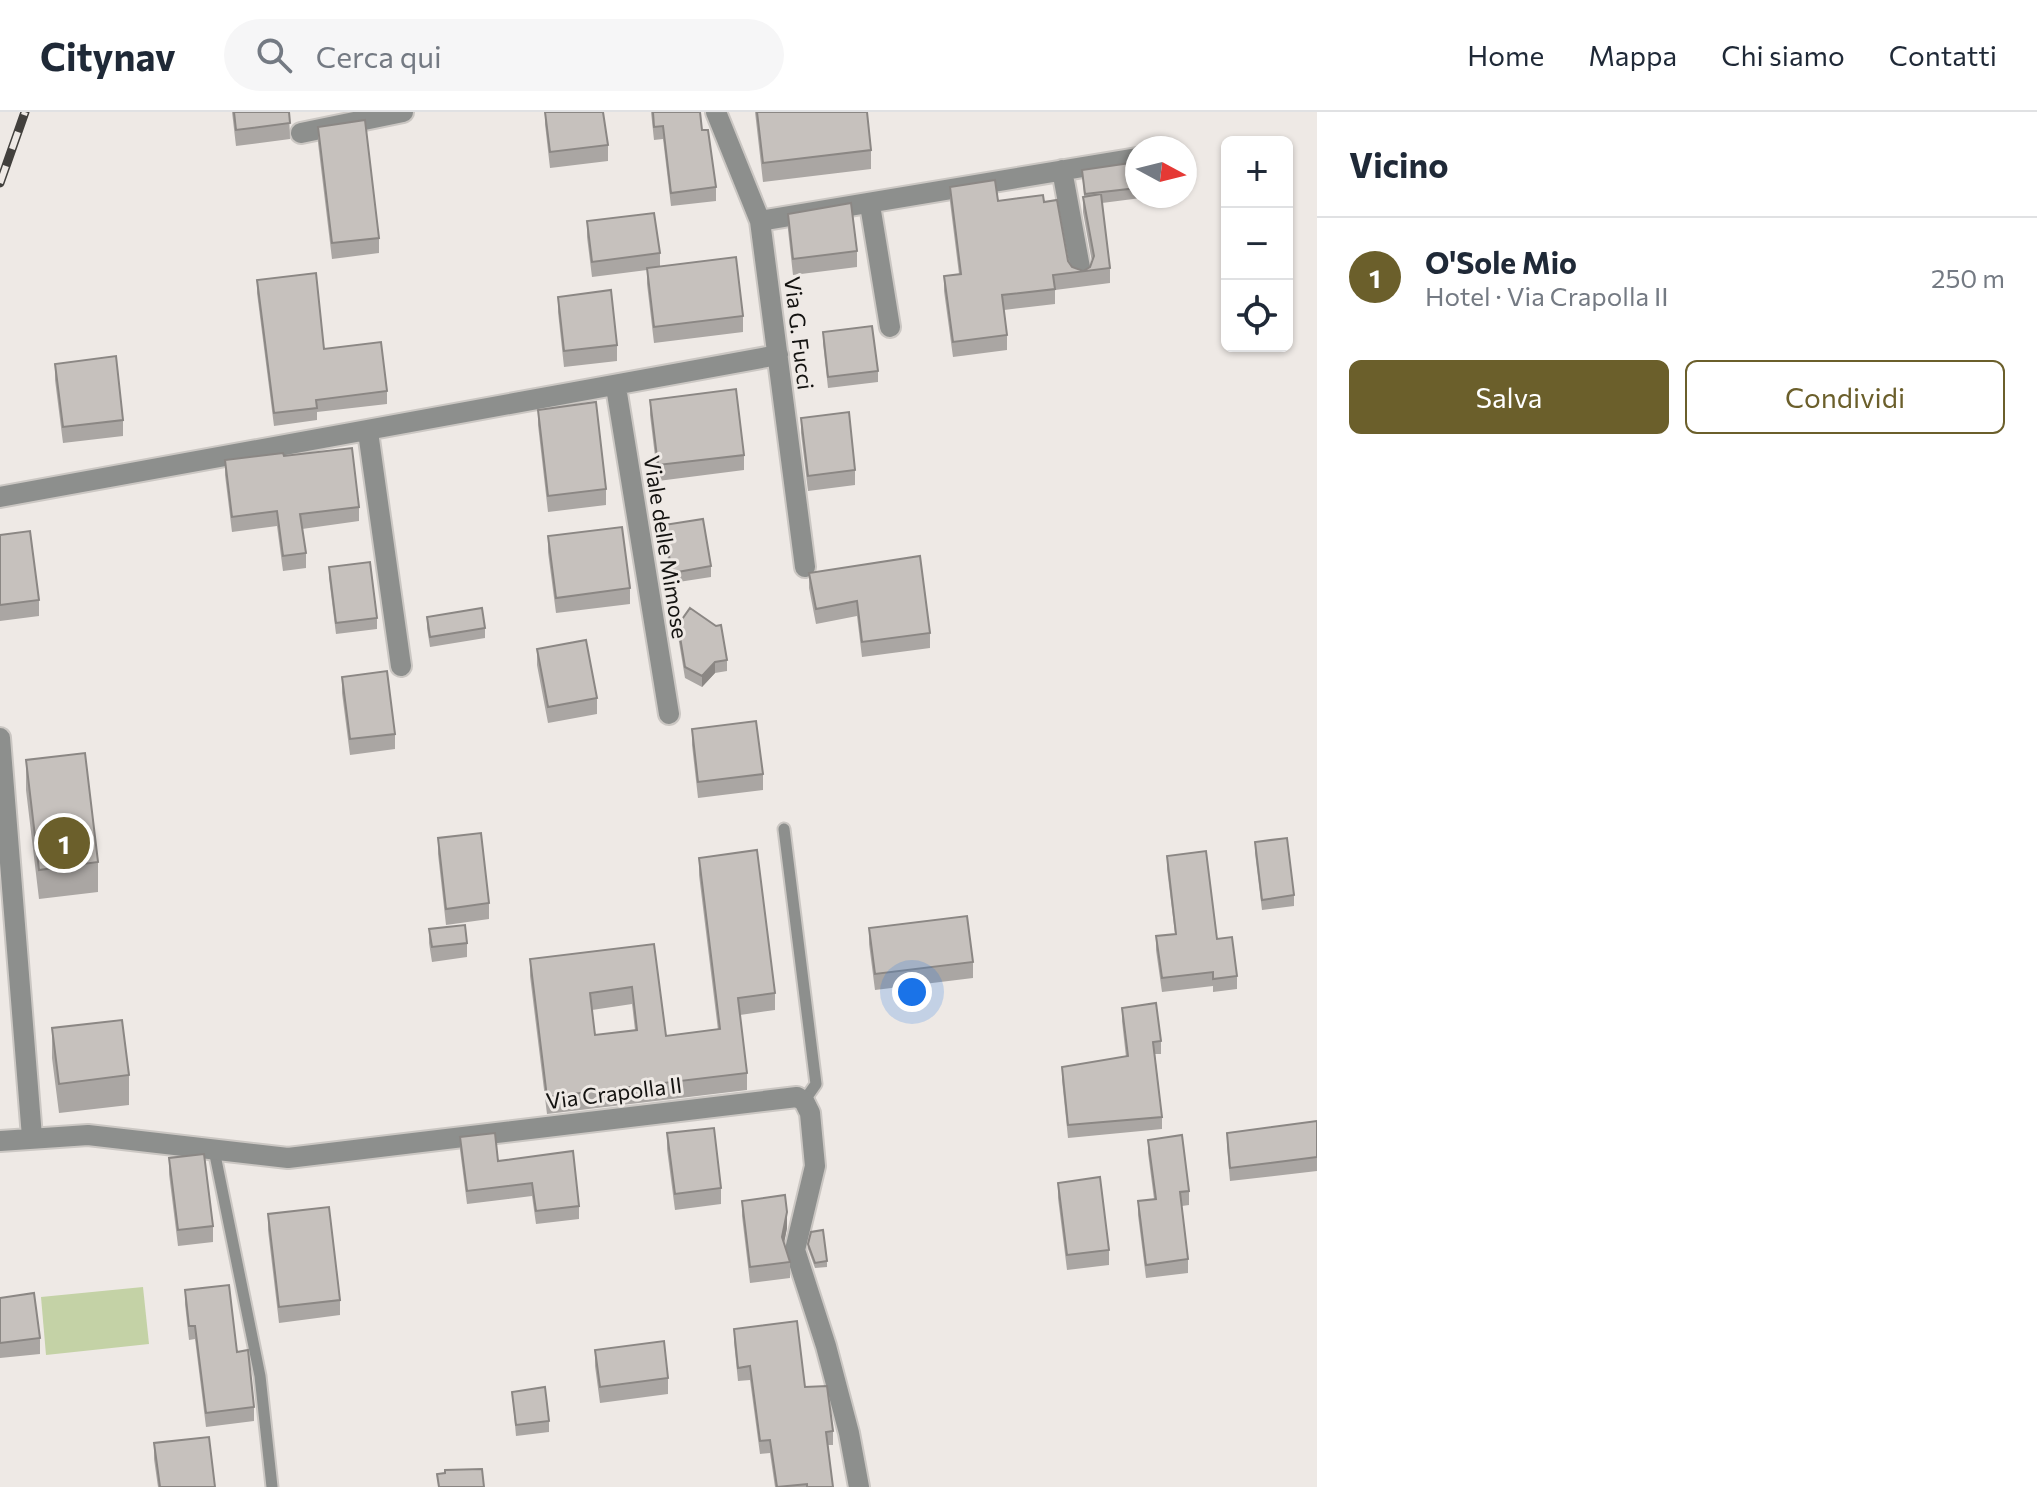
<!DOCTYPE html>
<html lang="it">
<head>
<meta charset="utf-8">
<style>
  body { margin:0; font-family:Commissioner,sans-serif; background:#f6f6f7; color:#1f2937 }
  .controls { position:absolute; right:24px; top:24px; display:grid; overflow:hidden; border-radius:12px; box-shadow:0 2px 6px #0004 }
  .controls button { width:72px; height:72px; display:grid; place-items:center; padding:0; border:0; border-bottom:2px solid #e0e1e3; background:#fff; color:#1f2937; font:40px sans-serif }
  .compass { position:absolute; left:1125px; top:24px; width:72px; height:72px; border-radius:50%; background:#fff; box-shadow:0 2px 6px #0004; rotate:97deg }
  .you { position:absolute; left:912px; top:880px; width:28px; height:28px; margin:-20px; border:6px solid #fff; border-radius:50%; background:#1a73e8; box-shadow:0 0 0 12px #1a73e833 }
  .badge { display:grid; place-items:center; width:52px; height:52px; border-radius:50%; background:#6b5f2b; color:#fff; font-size:26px; font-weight:700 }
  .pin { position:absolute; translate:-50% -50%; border:4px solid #fff; box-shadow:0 2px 8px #0006 }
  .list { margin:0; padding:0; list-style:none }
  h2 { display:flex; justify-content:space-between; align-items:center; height:104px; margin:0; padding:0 32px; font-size:34px }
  h2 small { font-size:26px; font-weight:400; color:#747a83 }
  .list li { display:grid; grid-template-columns:52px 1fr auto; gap:24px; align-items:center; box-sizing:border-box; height:120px; padding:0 32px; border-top:2px solid #e0e1e3 }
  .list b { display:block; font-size:30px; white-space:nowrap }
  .list p { margin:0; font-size:26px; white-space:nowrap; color:#747a83 }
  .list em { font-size:26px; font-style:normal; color:#747a83 }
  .actions { display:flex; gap:16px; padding:24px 32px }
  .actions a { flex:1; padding:18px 0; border:2px solid #6b5f2b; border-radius:12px; text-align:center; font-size:28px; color:#6b5f2b }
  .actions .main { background:#6b5f2b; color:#fff }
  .icon { flex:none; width:44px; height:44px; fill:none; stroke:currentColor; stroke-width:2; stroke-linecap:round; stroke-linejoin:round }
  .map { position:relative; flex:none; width:1317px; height:1375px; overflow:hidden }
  header { display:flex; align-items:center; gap:48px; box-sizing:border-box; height:112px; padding:0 40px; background:#fff; border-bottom:2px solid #e0e1e3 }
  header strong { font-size:38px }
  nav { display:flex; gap:44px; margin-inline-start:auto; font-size:28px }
  .search { width:560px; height:72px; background:#f6f6f7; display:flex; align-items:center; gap:20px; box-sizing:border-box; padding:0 28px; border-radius:44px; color:#747a83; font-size:30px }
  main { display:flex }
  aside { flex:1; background:#fff }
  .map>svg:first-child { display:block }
</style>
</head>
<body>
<header>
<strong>Citynav</strong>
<div class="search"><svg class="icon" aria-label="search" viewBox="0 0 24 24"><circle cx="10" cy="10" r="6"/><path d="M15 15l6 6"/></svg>Cerca qui</div>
<nav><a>Home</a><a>Mappa</a><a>Chi siamo</a><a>Contatti</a></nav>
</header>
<main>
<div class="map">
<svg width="1317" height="1375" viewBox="0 0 1317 1375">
  <rect width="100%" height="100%" fill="#eee9e5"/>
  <!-- green -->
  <path fill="#c4d2a6" d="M143,1175L149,1232L46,1243L41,1185Z"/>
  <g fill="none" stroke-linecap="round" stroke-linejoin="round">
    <defs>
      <path id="service" d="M784,717L816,972L804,989
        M214,1038L260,1264L272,1375"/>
      <path id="minor" d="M716,0L760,109L805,455
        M301,21L403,0
        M1062,58L1081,161
        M870,93L890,215
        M760,109L1137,46
        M616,275L669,602
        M368,320L401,554
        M0,385L778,243
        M0,626L32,1025
        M0,1029L88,1023L288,1046L797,985L804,989L810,1001L815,1054L795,1138L826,1234L849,1321L859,1375"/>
    </defs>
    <!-- service casing -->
    <use href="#service" stroke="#cbc7c3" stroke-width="15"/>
    <!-- minor casing -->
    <use href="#minor" stroke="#cbc7c3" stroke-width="24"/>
    <!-- service -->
    <use href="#service" stroke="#8d8f8d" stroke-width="11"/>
    <!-- minor -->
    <use href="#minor" stroke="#8d8f8d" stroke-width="20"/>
    <defs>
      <path id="rail" d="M0,71L25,0"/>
    </defs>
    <!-- rail casing -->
    <use href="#rail" stroke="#42403d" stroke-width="9"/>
    <!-- rail -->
    <use href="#rail" stroke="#eee9e5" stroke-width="6" stroke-dasharray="18" stroke-linecap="butt"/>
  </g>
  <!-- wall -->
  <path fill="#aaa6a3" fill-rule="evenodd" d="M232,0H289L290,27L236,34Z
    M545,0L608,33V49L550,56L545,12Z
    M651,0H700L702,18L716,75V89L671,94L663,27L654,28Z
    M755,0H867L871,38V57L763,70Z
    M318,15L379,126V141L332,147L318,31Z
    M1137,50V84H1141V86L1102,91L1110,156V171L1055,178V192L1004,198L1007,223V238L953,245L944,179V164L959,162L950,90V75L998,89L1044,90L1072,155L1083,159L1090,155L1092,150L1083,100V85L1084,84L1082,58Z
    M788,102L857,139V155L793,163L788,118Z
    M587,109L660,141V154L743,204V220L654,231L647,172V158L592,165L587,125Z
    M257,168L324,237L387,279V292L317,300V308L274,314L257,181Z
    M558,185L617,233V249L564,255L558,200Z
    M823,220L878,259V270L828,276L823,231Z
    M55,252L123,308V324L63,331L55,268Z
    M650,288L744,343V358L658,369L650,303Z
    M538,298L606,377V393L548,400L538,313Z
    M801,306L855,358V373L808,379L801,321Z
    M284,344L359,395V409L302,417L306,441V456L283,459L277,414L232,420L225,363V348Z
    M664,413L711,454V465L672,471L664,424Z
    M0,423L39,488V504L0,509Z
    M548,424L630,476V492L556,501L548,440Z
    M329,455L377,506V517L336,522L329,466Z
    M809,461L930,521V536L862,545L857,504L816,512L809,476Z
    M427,505L485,516V526L430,535L427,516Z
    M678,513L727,548V559L715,561L702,575L685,566L678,524Z
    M537,537L597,586V602L548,611L537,553Z
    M342,565L395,622V637L350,643L342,581Z
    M692,617L763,662V678L698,686L692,633Z
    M26,648L98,750V780L39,787L26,678Z
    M438,726L489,791V807L446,813L438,742Z
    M1255,730L1294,783V794L1262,798L1255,741Z
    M1167,744L1217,827L1237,864V877L1213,880V874L1162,880L1156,838V824L1175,822L1167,757Z
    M699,746L775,881V898L740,903L747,961V978L547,1002L530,864V847L654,832L666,924L718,918L699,763ZM632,892L635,918L595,923L592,898Z
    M869,816L973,850V866L875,878L869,832Z
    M429,817L467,831V845L432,850L429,831Z
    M1122,896L1161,929V942H1155L1162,1005V1017L1068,1026L1062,968V955L1126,945L1122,909Z
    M52,916L129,963V993L59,1001L52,946Z
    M1317,1009V1059L1230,1069L1227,1035V1021Z
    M667,1021L721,1076V1092L675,1098L667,1037Z
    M460,1025L498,1049L579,1094V1107L536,1112L532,1084L467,1092L460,1038Z
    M1148,1028L1189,1079V1093L1182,1094L1188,1147V1161L1146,1166L1138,1103V1089L1154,1087L1148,1041Z
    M169,1046L213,1114V1130L178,1134L169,1062Z
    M1058,1071L1109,1138V1153L1067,1158L1058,1086Z
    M742,1089L787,1116L784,1131L790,1150V1166L750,1171L742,1104Z
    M268,1102L340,1188V1203L279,1211L268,1118Z
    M808,1132L827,1149V1155L815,1156L808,1137Z
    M185,1178L237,1240L254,1295V1309L206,1315L195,1227L189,1228L185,1192Z
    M0,1186L40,1226V1242L0,1246Z
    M734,1217L805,1275L833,1319V1333H828L833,1375H775L770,1341L760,1342L750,1268L738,1269L734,1230Z
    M595,1238L668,1266V1282L600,1291L595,1254Z
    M512,1280L549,1309V1320L516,1324Z
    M154,1331L215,1375H158L154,1347Z"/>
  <!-- shaded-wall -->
  <path fill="#8b8784" d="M715,550V561L702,575V564Z
    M787,1100V1116L782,1141V1125Z"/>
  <!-- building -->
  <path fill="#c6c1bd" stroke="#8b8784" stroke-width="2" fill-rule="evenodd" d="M234,0H289L290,11L236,18Z
    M545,0H603L608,33L550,40Z
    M653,0H700L702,18H708L716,75L671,81L663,14L654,15Z
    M757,0H867L871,38L763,51Z
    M365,8L379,126L332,131L318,15Z
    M1137,50V76L1085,82L1082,58Z
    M995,68L998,89L1043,83L1044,90L1057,88L1068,149L1072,155L1083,159L1090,155L1094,144L1083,85L1101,82L1110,156L1053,163L1055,177L1002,183L1007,223L953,230L944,164L961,162L950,75Z
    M851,91L857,139L793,147L788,102Z
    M654,101L660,141L592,150L587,109Z
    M736,145L743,204L654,215L647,156Z
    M316,161L324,237L381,230L387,279L316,288L317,296L274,301L257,168Z
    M611,178L617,233L564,239L558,185Z
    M872,214L878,259L828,265L823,220Z
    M116,244L123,308L63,315L55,252Z
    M736,277L744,343L658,353L650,288Z
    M596,290L606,377L548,384L538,298Z
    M849,300L855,358L808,364L801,306Z
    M352,336L359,395L300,402L306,441L283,444L277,399L232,405L225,348L283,341L284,344Z
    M703,407L711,454L672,461L664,413Z
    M622,415L630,476L556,486L548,424Z
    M30,419L39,488L0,493V423Z
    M920,444L930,521L862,530L857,489L816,497L809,461Z
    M370,450L377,506L336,511L329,455Z
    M482,496L485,516L430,525L427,505Z
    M690,496L716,514L721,513L727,548L715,550L702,564L685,555L678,513Z
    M586,528L597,586L548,595L537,537Z
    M387,559L395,622L350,627L342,565Z
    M756,609L763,662L698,670L692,617Z
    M85,641L98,750L39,758L26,648Z
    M481,721L489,791L446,797L438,726Z
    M1287,726L1294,783L1262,788L1255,730Z
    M757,738L775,881L738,886L747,961L547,985L530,847L654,832L666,924L720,917L699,746ZM632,875L637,918L595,923L590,881Z
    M1206,739L1217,827L1232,825L1237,864L1213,867V860L1162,866L1156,824L1176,822L1167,744Z
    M967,804L973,850L875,862L869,816Z
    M465,813L467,831L432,835L429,817Z
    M1156,891L1161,929L1153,930L1162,1005L1068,1013L1062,955L1128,944L1122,896Z
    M122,908L129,963L59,972L52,916Z
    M1317,1009V1045L1230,1056L1227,1021Z
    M714,1016L721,1076L675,1082L667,1021Z
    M495,1021L498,1049L573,1039L579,1094L536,1099L532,1071L467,1079L460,1025Z
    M1182,1023L1189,1079L1180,1080L1188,1147L1146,1153L1138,1089L1156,1087L1148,1028Z
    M204,1042L213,1114L178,1118L169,1046Z
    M1100,1065L1109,1138L1067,1143L1058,1071Z
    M785,1083L787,1100L782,1125L790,1150L750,1155L742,1089Z
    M329,1095L340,1188L279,1195L268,1102Z
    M823,1118L827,1149L815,1151L808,1132L811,1120Z
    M229,1173L237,1240L248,1238L254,1295L206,1301L195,1214H189L185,1178Z
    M34,1181L40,1226L0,1231V1186Z
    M797,1209L805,1275L827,1274L833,1319L826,1320L833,1375H807V1372L777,1375L770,1328L760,1329L750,1254L738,1256L734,1217Z
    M664,1229L668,1266L600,1275L595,1238Z
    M545,1275L549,1309L516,1313L512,1280Z
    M209,1325L215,1375H160L154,1331Z
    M482,1357L484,1375H439L437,1362L445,1361V1358Z"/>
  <g text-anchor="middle" stroke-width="6" stroke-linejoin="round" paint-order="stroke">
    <!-- street labels -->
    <g font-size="22" fill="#131210" stroke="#eee9e5">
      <text transform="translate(799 221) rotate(83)" y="8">Via G. Fucci</text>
      <text transform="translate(666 435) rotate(81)" y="8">Viale delle Mimose</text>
      <text transform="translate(614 981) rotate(-7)" y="8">Via Crapolla II</text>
    </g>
  </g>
</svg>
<div class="controls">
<button>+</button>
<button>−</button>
<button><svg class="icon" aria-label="locate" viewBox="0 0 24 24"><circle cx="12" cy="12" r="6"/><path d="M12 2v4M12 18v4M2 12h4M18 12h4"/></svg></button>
</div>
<svg class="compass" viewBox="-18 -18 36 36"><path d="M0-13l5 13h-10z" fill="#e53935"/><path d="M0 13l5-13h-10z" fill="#747a83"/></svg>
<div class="you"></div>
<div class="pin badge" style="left:64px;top:731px">1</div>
</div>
<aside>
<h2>Vicino<small></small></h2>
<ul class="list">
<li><span class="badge">1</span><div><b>O'Sole Mio</b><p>Hotel · Via Crapolla II</p></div><em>250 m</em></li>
</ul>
<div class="actions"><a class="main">Salva</a><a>Condividi</a></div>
</aside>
</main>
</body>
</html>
